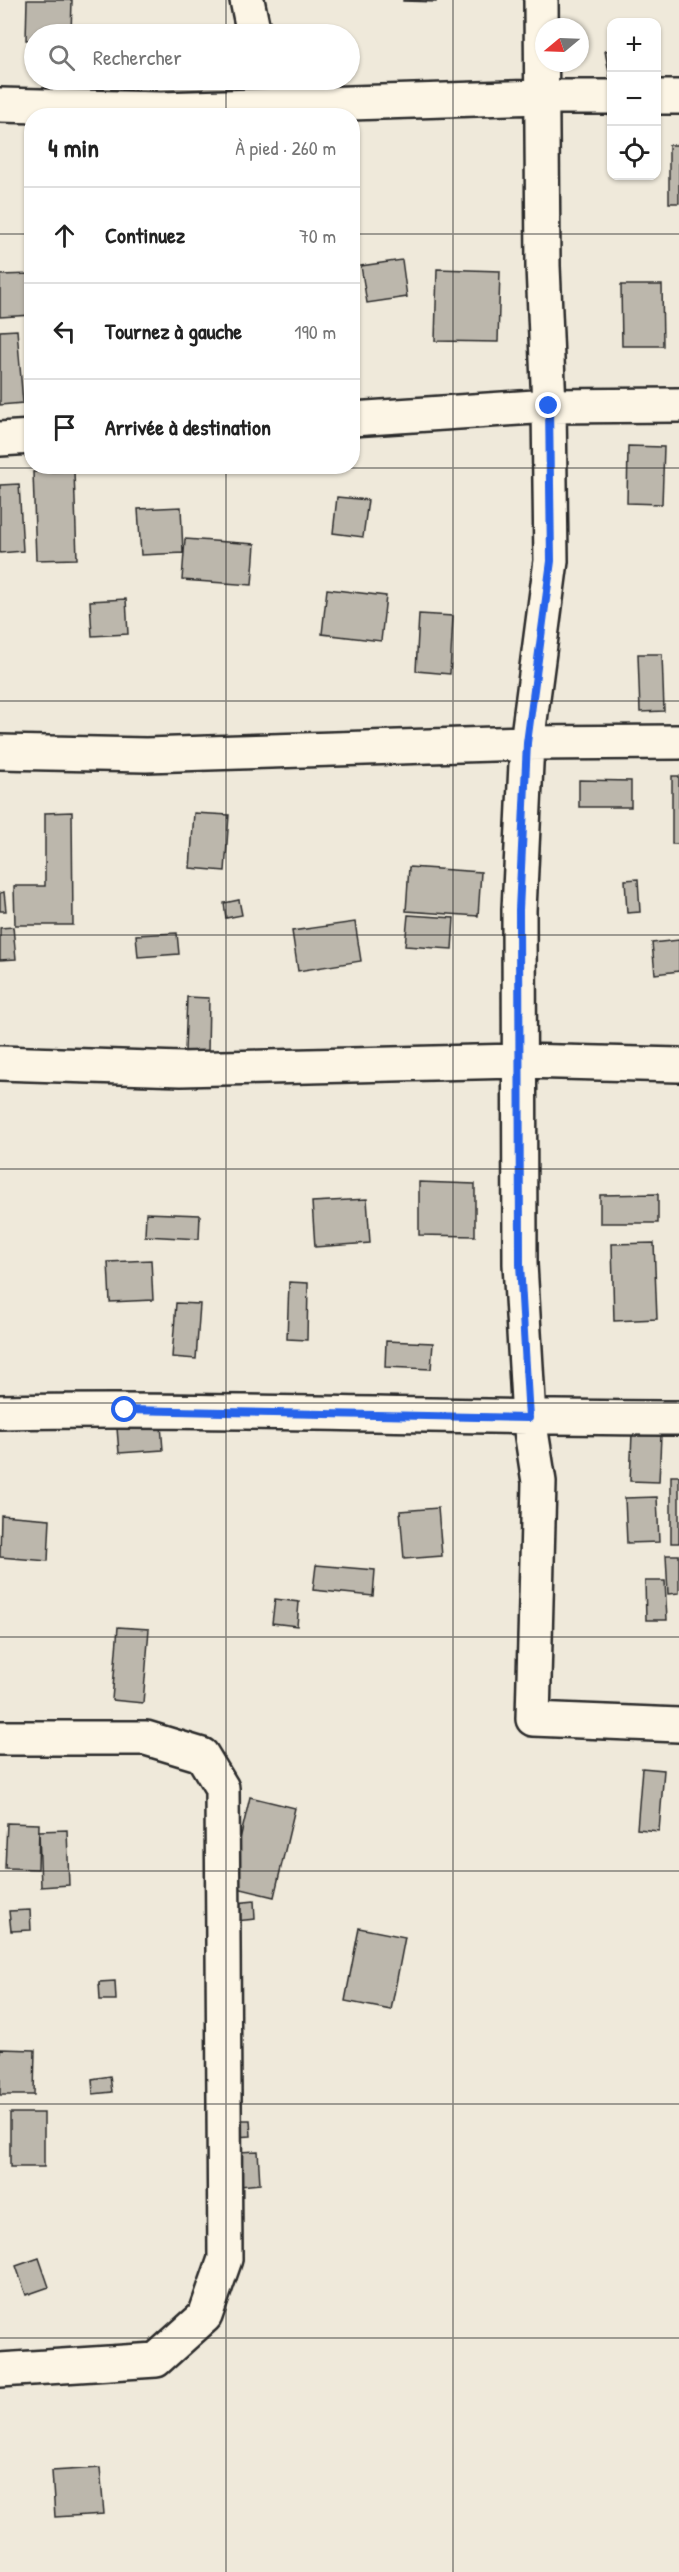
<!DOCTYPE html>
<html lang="fr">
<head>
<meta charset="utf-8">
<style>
  body { margin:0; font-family:"Patrick Hand",sans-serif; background:#f6f6f6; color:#222 }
  .controls { position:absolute; right:18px; top:18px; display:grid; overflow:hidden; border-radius:12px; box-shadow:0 2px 4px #0004 }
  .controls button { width:54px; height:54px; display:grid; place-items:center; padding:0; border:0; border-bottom:2px solid #e0e0e0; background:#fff; color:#222; font:30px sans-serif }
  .compass { position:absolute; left:535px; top:18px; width:54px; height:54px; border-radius:50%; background:#fff; box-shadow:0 2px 4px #0004; rotate:251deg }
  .stop { position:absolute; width:18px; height:18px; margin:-14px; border:4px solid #2563eb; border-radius:50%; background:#fff }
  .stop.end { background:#2563eb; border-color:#fff; box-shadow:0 2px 6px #0008 }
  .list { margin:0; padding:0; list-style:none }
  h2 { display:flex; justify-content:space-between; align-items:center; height:78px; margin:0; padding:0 24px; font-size:26px }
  h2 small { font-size:20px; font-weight:400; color:#767676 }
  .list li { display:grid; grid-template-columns:39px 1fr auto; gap:18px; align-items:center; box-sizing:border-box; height:96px; padding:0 24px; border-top:2px solid #e0e0e0 }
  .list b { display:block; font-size:22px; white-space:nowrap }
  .list em { font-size:20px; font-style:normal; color:#767676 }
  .icon { flex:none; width:33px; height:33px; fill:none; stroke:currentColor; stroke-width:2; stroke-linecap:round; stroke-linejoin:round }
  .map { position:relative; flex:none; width:679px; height:2572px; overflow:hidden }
  .search { position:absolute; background:#fff; box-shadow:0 2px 4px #0004; left:24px; top:24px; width:336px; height:66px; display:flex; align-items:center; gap:15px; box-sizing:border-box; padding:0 21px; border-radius:33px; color:#767676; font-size:22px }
  .panel { position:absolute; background:#fff; box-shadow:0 2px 4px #0004; left:24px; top:108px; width:336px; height:366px; border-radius:24px }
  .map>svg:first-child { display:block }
</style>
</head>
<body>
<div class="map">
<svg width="679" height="2572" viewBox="0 0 679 2572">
  <rect width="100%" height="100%" fill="#efe9da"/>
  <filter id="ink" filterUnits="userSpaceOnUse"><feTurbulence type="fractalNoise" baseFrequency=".0167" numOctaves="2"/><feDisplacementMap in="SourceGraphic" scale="12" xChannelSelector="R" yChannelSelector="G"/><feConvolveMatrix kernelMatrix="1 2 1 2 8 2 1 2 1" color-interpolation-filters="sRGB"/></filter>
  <g filter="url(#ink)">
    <!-- building -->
    <path fill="#bcb7ac" stroke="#2b2b2b" stroke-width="1.5" d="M27,0H72L71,34H34V40H26Z
      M403,0H436V2L403,1Z
      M612,50V78H610L605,51Z
      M669,145H679V203H669Z
      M402,260L407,297L367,303L361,266Z
      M437,269L500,271L498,342L435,341Z
      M32,274V315L0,317V275Z
      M621,285H662L663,346H622Z
      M28,328H32V388Z
      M17,330L23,403L0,405V331Z
      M628,446L664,447L662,504L627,503Z
      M74,471L77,559L36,560L33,472Z
      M19,484L23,551L0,553V485Z
      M337,497L368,500L363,537L333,533Z
      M181,507L183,553L141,555L138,509Z
      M185,539L255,544L252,585L182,580Z
      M327,589L386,596L381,641L322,634Z
      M126,599L128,634L92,636L90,601Z
      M419,614L453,616L450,674L416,671Z
      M638,654H662L664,711L640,712Z
      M672,776H679V844H672Z
      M579,780L631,781V807H579Z
      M72,812L73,925H15L14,886H45V813Z
      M194,813L229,815L225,871L190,868Z
      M409,867L481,872L478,916L406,911Z
      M638,879L640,912L627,913L625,880Z
      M4,892L6,911H0V893Z
      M239,900L242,915L226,918L224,903Z
      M408,915L454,918L452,949L405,946Z
      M355,922L361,961L298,971L292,931Z
      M13,927L16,959L0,960V928Z
      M177,933L179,954L138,957L136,935Z
      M679,940V971L655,974L652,943Z
      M187,997L209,998L208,1053L185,1051Z
      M419,1182L475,1184V1236L419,1235Z
      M658,1194V1223H600V1195Z
      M367,1199L370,1243L315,1247L312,1202Z
      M146,1213L200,1215L199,1239L145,1236Z
      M654,1243L657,1319L614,1321L612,1244Z
      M151,1260L153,1300L110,1302L108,1262Z
      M289,1282L308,1283L307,1340L287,1339Z
      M176,1303L200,1304L196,1359L172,1357Z
      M386,1341L433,1343L431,1369L385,1367Z
      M161,1425L163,1450L119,1453L117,1428Z
      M632,1433L661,1435L659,1482L630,1481Z
      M671,1476H679V1543H671Z
      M657,1497L659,1542L627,1543L625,1498Z
      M438,1508L442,1556L404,1559L400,1511Z
      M1,1515L50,1519L48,1561L0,1557Z
      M666,1555H679V1593L668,1594Z
      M316,1565L375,1570L373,1596L313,1590Z
      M645,1581H665L667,1620H646Z
      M275,1599L299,1602L297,1626L272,1623Z
      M118,1627L149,1629L143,1703L112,1700Z
      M642,1768L664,1770L659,1831L637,1829Z
      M250,1797L295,1808L274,1897L229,1886Z
      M7,1823L39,1824L38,1869L5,1868Z
      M67,1830L69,1885L41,1887L39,1831Z
      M254,1901L255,1919L236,1921L235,1903Z
      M30,1910L31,1930L11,1931L9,1911Z
      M359,1928L405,1937L391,2010L345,2001Z
      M115,1981L116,2000H100L99,1982Z
      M0,2049L35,2050L34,2095H0Z
      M110,2076L112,2092L93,2094L92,2079Z
      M10,2113H44V2167H10Z
      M233,2120H250L251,2136L234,2137Z
      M258,2151L260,2184L240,2186L238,2152Z
      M39,2258L49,2287L26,2295L16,2266Z
      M100,2468L104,2514L55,2517L52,2471Z"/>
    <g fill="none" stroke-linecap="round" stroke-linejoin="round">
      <defs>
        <path id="street" d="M247,0L254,34
          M541,0L543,266L549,406L551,561L527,743L519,910L520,1264L529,1418L539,1482L533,1719L679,1725
          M656,97H679
          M0,105L161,109L541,97H612
          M352,419L549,406L679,405
          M0,439L32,437
          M0,752L146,755L527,743L679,742
          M0,1063L181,1069L521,1061L679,1065
          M0,1412C226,1408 453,1418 679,1418
          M0,1738H146L202,1755L222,1788L225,2259L205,2316L156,2360L0,2370"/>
      </defs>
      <!-- street casing -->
      <use href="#street" stroke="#2b2b2b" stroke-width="38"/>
      <!-- street -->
      <use href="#street" stroke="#fcf5e5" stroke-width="33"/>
    </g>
  </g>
  <g fill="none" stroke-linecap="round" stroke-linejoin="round" filter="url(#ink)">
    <!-- route -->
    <path stroke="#2563eb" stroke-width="8" d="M125,1410L529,1418L520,1264L519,910L527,743L551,561L549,406"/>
  </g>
  <!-- grid -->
  <path fill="none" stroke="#2b2b2b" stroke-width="1.5" stroke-opacity="0.55" d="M226,0V34M453,0V2572M226,80V116M0,234H32M352,234H679M226,466V2572M0,468H679M0,701H679M0,935H679M0,1169H679M0,1403H679M0,1637H679M0,1871H679M0,2104H679M0,2338H679"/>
</svg>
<div class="controls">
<button>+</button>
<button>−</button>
<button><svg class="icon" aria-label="locate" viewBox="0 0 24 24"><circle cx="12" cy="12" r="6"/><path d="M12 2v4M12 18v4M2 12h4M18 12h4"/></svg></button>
</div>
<svg class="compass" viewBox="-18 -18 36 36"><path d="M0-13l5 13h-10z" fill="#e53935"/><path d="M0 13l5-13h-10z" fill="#767676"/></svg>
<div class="stop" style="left:125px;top:1410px"></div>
<div class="stop end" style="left:549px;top:406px"></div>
<div class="search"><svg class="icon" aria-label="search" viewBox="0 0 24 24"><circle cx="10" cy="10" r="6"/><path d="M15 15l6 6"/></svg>Rechercher</div>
<section class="panel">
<h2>4 min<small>À pied · 260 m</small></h2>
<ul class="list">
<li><svg class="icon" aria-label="ahead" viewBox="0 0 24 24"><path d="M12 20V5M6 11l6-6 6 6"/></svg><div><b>Continuez</b></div><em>70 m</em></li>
<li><svg class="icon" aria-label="left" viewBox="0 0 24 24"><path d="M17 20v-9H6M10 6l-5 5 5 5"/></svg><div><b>Tournez à gauche</b></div><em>190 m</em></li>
<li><svg class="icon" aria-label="arrive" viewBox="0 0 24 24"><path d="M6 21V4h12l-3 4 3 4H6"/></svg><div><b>Arrivée à destination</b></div></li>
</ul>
</section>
</div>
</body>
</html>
